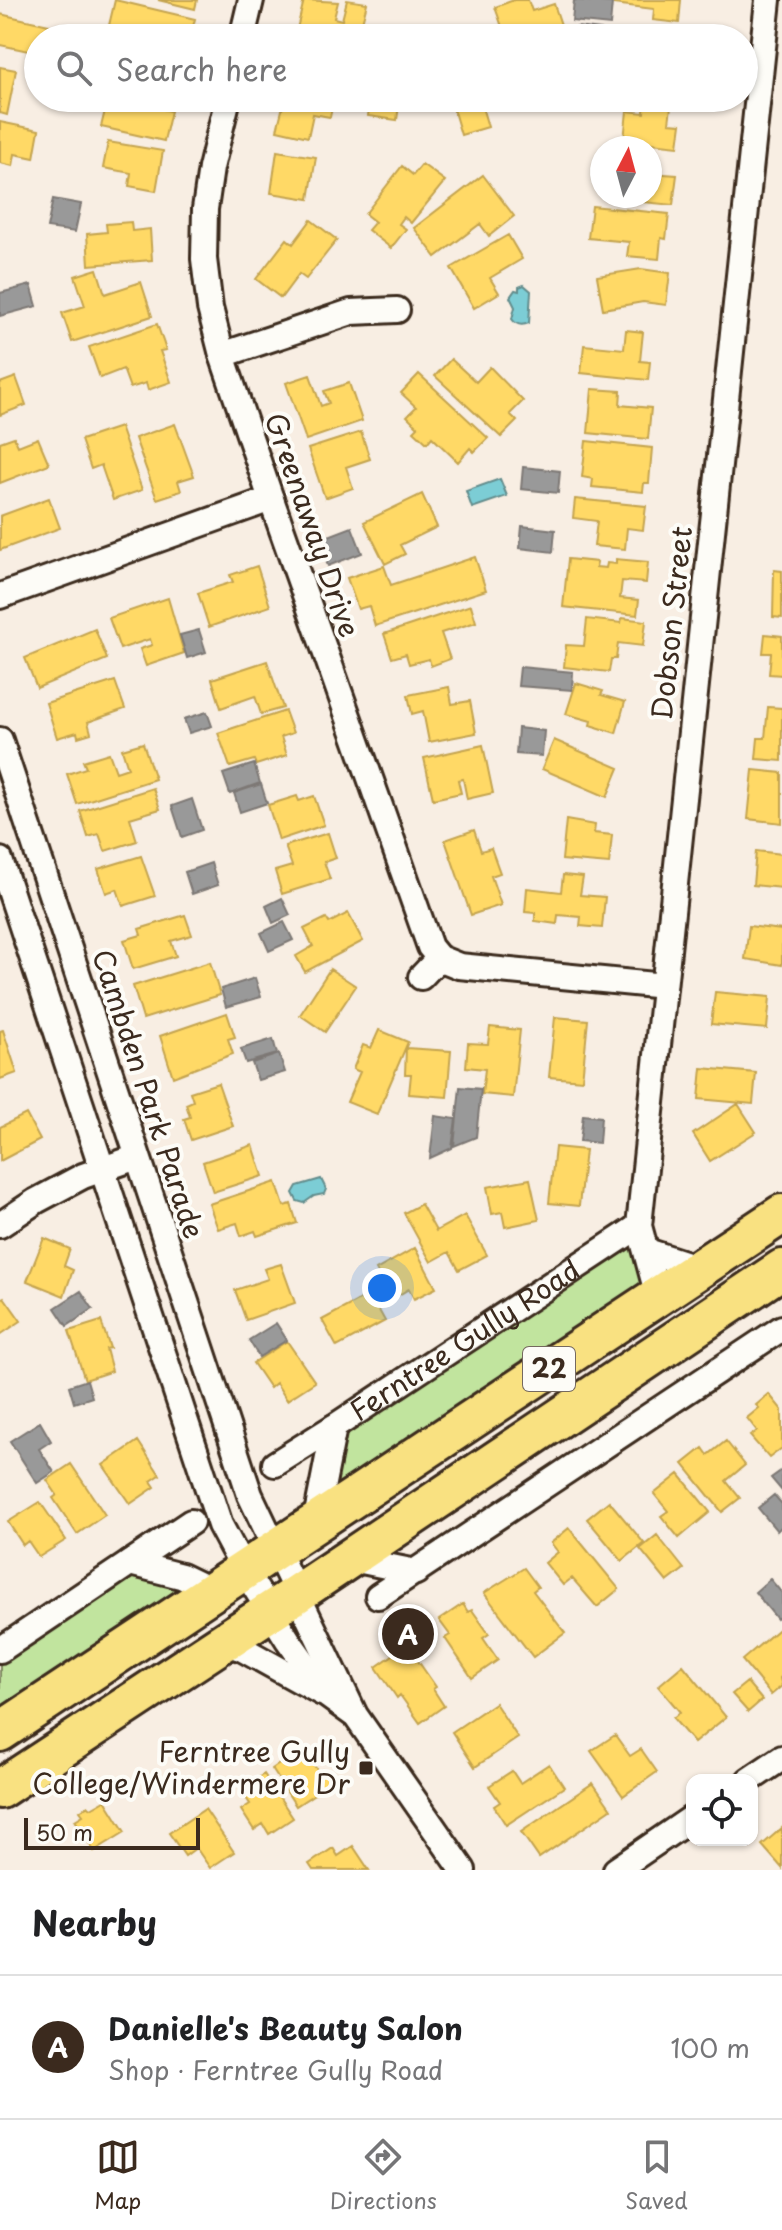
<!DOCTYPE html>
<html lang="en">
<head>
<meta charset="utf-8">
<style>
  body { margin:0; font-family:"Playpen Sans",sans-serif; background:#f2f2f2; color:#202124 }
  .controls { position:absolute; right:24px; bottom:24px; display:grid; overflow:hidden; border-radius:16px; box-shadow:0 2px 6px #0004 }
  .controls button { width:72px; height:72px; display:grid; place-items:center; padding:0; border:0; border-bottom:2px solid #e0e0e0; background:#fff; color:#202124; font:40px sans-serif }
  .compass { position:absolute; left:590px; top:136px; width:72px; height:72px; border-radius:50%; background:#fff; box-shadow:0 2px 6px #0004; rotate:6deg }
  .scale { position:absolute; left:24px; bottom:20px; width:176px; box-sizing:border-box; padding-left:8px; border:4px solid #3b2a1e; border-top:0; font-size:22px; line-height:28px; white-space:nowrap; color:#3b2a1e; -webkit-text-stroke:6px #fdfcf7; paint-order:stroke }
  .you { position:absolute; left:382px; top:1288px; width:28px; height:28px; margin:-20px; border:6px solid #fff; border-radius:50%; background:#1a73e8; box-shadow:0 0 0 12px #1a73e833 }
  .badge { display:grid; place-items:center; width:52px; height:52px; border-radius:50%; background:#3b2a1e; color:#fff; font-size:26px; font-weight:700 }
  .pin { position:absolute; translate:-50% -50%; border:4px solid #fff; box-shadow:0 2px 8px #0006 }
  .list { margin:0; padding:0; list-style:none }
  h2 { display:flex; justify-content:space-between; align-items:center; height:104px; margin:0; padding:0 32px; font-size:34px }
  h2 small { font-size:26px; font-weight:400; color:#757577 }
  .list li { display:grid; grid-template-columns:52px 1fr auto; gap:24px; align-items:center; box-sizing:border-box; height:144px; padding:0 32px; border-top:2px solid #e0e0e0 }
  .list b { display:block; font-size:30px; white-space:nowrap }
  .list p { margin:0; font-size:26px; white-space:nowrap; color:#757577 }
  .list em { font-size:26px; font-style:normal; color:#757577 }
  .icon { flex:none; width:44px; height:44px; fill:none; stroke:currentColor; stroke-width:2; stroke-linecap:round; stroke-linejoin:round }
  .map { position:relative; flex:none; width:782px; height:1870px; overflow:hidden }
  .search { position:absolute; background:#fff; box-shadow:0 2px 6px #0004; left:24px; right:24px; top:24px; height:88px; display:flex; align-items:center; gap:20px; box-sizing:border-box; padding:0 28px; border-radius:44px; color:#757577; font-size:30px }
  .sheet { height:248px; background:#fff }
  nav { display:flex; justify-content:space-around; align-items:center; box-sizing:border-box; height:112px; border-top:2px solid #e0e0e0; background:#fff; font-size:22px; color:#757577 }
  nav a { display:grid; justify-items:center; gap:4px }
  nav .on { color:#3b2a1e }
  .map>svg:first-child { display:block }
</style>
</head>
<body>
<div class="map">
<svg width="782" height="1870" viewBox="0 0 782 1870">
  <rect width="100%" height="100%" fill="#f8eee3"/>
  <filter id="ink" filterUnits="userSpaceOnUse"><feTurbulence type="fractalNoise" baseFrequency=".0125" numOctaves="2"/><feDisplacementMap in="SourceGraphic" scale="16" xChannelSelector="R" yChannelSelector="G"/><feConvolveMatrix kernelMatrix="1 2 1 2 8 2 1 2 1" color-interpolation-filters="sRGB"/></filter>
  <g filter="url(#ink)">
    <!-- green -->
    <path fill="#c1e49e" stroke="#7e875e" stroke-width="2" d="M639,1226L658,1296L315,1524L334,1427Z
      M130,1563L212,1591L0,1732V1650Z"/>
    <!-- water -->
    <path fill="#7ccdd5" stroke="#628c8c" stroke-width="2" d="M524,285L531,291L529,323C522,326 516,325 512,319L515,307L510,297L515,290L519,291V287Z
      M500,479L507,496L472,508L466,491Z
      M321,1179L326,1189L324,1194L314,1196L304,1203L297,1201L293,1193L297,1186Z"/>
    <!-- homes -->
    <path fill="#ffd966" stroke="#c4a450" stroke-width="2" d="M115,0L195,19L190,38H106Z
      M158,0H197L195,9Z
      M304,0L338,2L334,18L342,20L347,0L367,3L358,38L295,37Z
      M514,0H528L532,11L554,4L562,28L540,36L541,38H506L495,7Z
      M614,0H681L679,23L653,20L654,9L614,4Z
      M0,14L49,25L46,38H38V53L0,45Z
      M645,33L690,37V38H644Z
      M0,67L16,70L7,115L0,113Z
      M108,98L127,100L156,98L154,107L171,111L164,141L101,127Z
      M285,98H334L330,117L313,114L308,137L277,130Z
      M370,98H400L397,120L368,116Z
      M450,98H486L480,100L488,127L461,135Z
      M645,98L672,99L669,123L681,124L678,146L624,140L627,111L644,113Z
      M0,122L39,130L34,158L15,154L13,166L0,163Z
      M108,142L163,151L156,191L129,186L131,173L103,168Z
      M277,151L316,157L309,199L271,193Z
      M422,164L445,181L411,223L404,217L399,224L406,229L391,248L368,230L375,222L365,214L402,166L413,175Z
      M650,173L677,175L673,205L613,199V196H650Z
      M483,175L514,216L489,236L480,224L436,257L414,228Z
      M592,206L669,214L666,239L661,238L659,259L627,256L629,242L588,238Z
      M311,220L337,240L306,279L299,274L281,298L256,279L287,239L293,244Z
      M131,222L132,231L150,229L152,260L89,265L87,234L107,232L106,224Z
      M508,235L522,259L490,278L499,293L474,308L451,268Z
      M97,269L105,294L141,282L152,316L72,342L62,313L85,306L75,276Z
      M641,269L670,273L666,305L643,302L603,309L597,276Z
      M157,324L166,350L160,351L171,382L148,390L146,383L130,388L123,369L100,378L89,347Z
      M626,330L643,332L640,361L650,362L648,380L581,373L584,345L624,349Z
      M451,359L476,382L490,367L523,401L510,414L517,421L501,437L435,376Z
      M419,374L488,438L474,452L470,448L458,462L432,437L427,443L414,431L418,427L407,416L416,407L401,393Z
      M310,375L321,406L329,403L324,391L349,383L362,421L306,440L286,383Z
      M16,377L26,405L0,415V383Z
      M592,389L621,391L620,405L651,408L648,439L588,433Z
      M175,424L194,476L178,481L181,491L157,499L135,438Z
      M120,427L142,490L113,500L101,465L91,469L81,440Z
      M361,432L370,459L346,467L353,488L325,498L308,449Z
      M14,437L18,446L38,438L49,464L0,483V442Z
      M586,441L652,448L649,483H644L643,492L592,487L593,479L582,477Z
      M422,494L437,527L400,545L405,554L385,564L364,522Z
      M49,498L60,528L0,550V516Z
      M575,499L646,506L643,530L627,528L625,549L594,546L597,521L573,518Z
      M475,557L486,590L375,626L369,606L358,609L347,578L384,566L391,585Z
      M568,559L597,562L596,567L606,568L607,563L616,564V559L648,562L646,583L622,581L620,598L639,600L637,615L563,607Z
      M257,566L270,606L209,627L198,593L233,582L230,575Z
      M774,570L782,571V618L773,617Z
      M168,598L184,653L146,666L140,649L152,645L150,639L120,649L109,618Z
      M471,605L476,622L441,633L450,659L431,666L429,659L409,664L406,654L392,658L384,634Z
      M622,618L646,621L643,646L618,643L616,659H611L609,672L564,667L566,645L584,646L587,619L621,623Z
      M95,629L107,659L37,688L25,658Z
      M765,634L782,636V675L769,674L771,653H763Z
      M267,661L283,708L261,714L255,696L221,708L212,679Z
      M115,681L125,709L88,722L91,733L78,737L77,732L57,738L46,703Z
      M576,683L603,691L601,695L625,702L616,733L590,725L591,721L566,714Z
      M449,687L452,704L470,701L476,733L429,742L423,711L412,714L408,695Z
      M768,707L782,708V761L756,759L758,738H765Z
      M285,711L293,733L281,737L287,755L256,765L254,760L230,767L218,733Z
      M554,740L619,768L607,797L542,769Z
      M143,743L155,779L77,804L67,774L86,768L83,761L109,753L116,772L128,768L122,749Z
      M483,745L493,793L467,799L463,779L458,780L461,793L433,799L424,758Z
      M753,770L782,773V823L748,819Z
      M153,788L160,809L130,818L137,841L105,851L99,834L88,837L80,811Z
      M297,796L299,801L314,796L324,825L279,840L268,805Z
      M566,820L595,825L594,833L612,835L609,864L562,860Z
      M474,830L481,851L491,848L500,873L491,876L501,905L471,915L445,840Z
      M328,833L336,858L324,862L330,879L282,894L275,871L292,866L285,846Z
      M756,851L782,854V888L753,885Z
      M141,856L155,896L123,906L117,889L106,893L98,869Z
      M563,875L583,877L580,895L605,897L602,928L580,926L581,917L558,915L557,924L535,921V913L525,912L527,888L561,892Z
      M348,913L363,941L305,972L296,956L313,946L304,929L326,918L329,923Z
      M185,915L192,935L171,941L176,956L133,969L124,940L141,935L139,929Z
      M749,926L782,930V965L745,959Z
      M210,962L220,995L143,1019L133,986Z
      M330,969L356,986L325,1032L300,1015Z
      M715,992L770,997L767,1029L711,1024Z
      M227,1013L235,1037L228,1039L233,1054L173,1077L160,1036Z
      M555,1017L588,1020L582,1080L549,1077Z
      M490,1027L520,1030L513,1097L482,1094L485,1069L466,1067L468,1043L488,1044Z
      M3,1030L17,1073L0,1079V1031Z
      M379,1030L408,1042L377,1114L347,1102L360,1072L353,1069L363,1045L371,1048Z
      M406,1048L451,1051L447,1097L409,1094L411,1074H405Z
      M702,1068L756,1073L753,1104L699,1099Z
      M218,1083L233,1126L191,1140L184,1119L190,1117L186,1104L193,1101L190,1092Z
      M738,1104L756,1132L710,1161L693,1134Z
      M26,1114L40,1140L0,1161V1127Z
      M253,1145L263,1176L213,1192L203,1162Z
      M555,1147L585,1150L579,1206L549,1203Z
      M530,1179L539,1220L505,1227L502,1212L492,1214L487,1187Z
      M276,1182L284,1206L291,1204L297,1223L257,1236L255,1231L241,1236L237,1223L218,1229L209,1204Z
      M421,1204L436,1231L465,1215L487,1255L459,1270L449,1252L431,1262L404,1213Z
      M44,1238L70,1249L64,1266L73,1270L64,1296L27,1281Z
      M415,1248L436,1288L414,1299L409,1289L392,1299L376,1270Z
      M281,1264L295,1303L246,1320L235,1290L268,1279L264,1269Z
      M370,1294L385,1321L337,1347L322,1320Z
      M4,1297L21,1321L0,1335V1299Z
      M101,1321L110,1348L106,1349L112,1371L85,1380L69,1331Z
      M287,1341L315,1382L287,1400L276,1383L270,1388L253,1363Z
      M769,1394L782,1410V1448L769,1458L750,1436L757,1431L747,1418L759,1408L756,1405Z
      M138,1441L160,1475L151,1481L155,1487L130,1504L103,1465Z
      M726,1441L745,1465L726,1481L740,1498L722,1512L683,1464L703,1448L708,1455Z
      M71,1464L105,1515L77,1534L53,1498L57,1495L47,1480Z
      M679,1474L710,1512L679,1538L661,1516L668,1511L654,1494Z
      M609,1501L644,1543L622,1561L587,1519Z
      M40,1502L66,1540L39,1557L28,1541L23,1545L8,1522Z
      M569,1528L619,1589L597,1607L572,1578L563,1585L545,1563L558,1552L551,1543Z
      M657,1535L684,1569L667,1582L640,1549Z
      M524,1568L538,1587L533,1591L565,1633L533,1657L484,1593Z
      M463,1604L468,1612L472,1610L489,1634L483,1638L498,1660L472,1678L445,1638L450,1635L439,1620Z
      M782,1626V1676L780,1678L782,1686L771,1695L742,1660Z
      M407,1645L436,1687L433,1689L444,1706L420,1723L400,1695L397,1698L376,1667Z
      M683,1665L726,1717L694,1743L673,1718L680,1712L658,1686Z
      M747,1682L762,1700L748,1712L732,1694Z
      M495,1703L518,1738L475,1767L452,1732Z
      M615,1735L630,1756L641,1749L657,1772L623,1796L591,1751Z
      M298,1751L307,1765L312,1762L319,1773L322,1770L331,1783L296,1806L272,1769Z
      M549,1764L564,1787L506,1825L494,1806L500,1802L489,1786L512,1771L520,1783Z
      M264,1774L293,1818L269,1834L263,1824L254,1830L241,1810L250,1804L240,1789Z
      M593,1783L611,1809L539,1858L521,1832Z
      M105,1800L125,1832L94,1851L75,1820L83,1815L80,1811L88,1805L91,1808Z
      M205,1809L234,1852L210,1868L196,1848L185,1856L169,1833Z
      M782,1828V1868L762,1845Z
      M353,1846L369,1870H313L309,1864L333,1848L338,1856Z"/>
    <!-- shops -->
    <path fill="#e06666" stroke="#ae5450" stroke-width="2" d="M406,1612L428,1644L413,1654L407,1645L404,1647L388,1624Z"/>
    <!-- industry -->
    <path fill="#999" stroke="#7d7874" stroke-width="2" d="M574,0L612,3L610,25L572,21Z
      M577,27L601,30L600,38H576Z
      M53,199L81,204L75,232L47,228Z
      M31,285L37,306L0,316V293Z
      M523,467L560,471L558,493L521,489Z
      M522,526L555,530L553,552L520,548Z
      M352,527L362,553L328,566L318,540Z
      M199,630L206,652L187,658L180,635Z
      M520,667L573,672L572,690L518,686Z
      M207,712L212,726L189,733L184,719Z
      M518,728L544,731L542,756L516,754Z
      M254,764L260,783L230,794L223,774Z
      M261,784L267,803L240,812L234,793Z
      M192,799L202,830L182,837L172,806Z
      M211,863L218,885L192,894L185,872Z
      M282,898L290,915L273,923L266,906Z
      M284,922L293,940L269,951L261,933Z
      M255,978L261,997L226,1007L221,989Z
      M273,1039L277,1054L246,1063L241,1049Z
      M279,1054L285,1072L258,1080L252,1063Z
      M460,1087L481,1089L476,1137L454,1146Z
      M583,1115L601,1117L599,1143L580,1141Z
      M435,1116L456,1119L452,1148L430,1158Z
      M81,1291L93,1309L67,1326L55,1308Z
      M276,1323L287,1340L259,1357L249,1340Z
      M87,1380L92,1397L74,1403L69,1386Z
      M40,1422L51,1441L39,1449L54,1472L37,1483L10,1441Z
      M782,1470V1491L771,1478Z
      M774,1495L782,1504V1526L777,1531L758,1508Z
      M770,1579L782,1593V1615L777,1619L755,1592Z"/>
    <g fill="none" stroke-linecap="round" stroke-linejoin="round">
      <defs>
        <g id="minor">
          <path d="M242,38L251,0"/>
          <path d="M228,98L211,168L205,209L204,259L210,308L222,355L271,499L430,947L439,958L459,966L664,986"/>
          <path d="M222,355L351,312L397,310"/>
          <path d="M0,596L271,499"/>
          <path d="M0,740L250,1495L355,1715L463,1870"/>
          <path d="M0,860L220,1525L244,1570L288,1640L328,1696L353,1714"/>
          <path d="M421,977L439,958"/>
          <path d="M0,1225L36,1201L83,1176L137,1157"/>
          <path d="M647,1251L699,1268"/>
          <path d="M658,1296L639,1226L768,0"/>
          <path d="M275,1464L334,1427"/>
          <path id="s1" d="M315,1524L334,1427L639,1226"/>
          <path d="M347,1558L416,1572"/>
          <path d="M130,1563L181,1576L212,1591"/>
          <path d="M378,1596L782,1328"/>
          <path d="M219,1644L239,1647L322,1693"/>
          <path d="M0,1650L191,1522"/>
          <path d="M749,1780L782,1758"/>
          <path d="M616,1870L692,1818"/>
        </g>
        <path id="primary" d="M0,1732L782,1214
          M0,1789L298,1593L782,1269"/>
      </defs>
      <!-- minor casing -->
      <use href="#minor" stroke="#3b2a1e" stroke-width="30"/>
      <!-- primary casing -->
      <use href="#primary" stroke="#3b2a1e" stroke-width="44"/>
      <!-- minor -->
      <use href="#minor" stroke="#fdfcf7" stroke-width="24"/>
      <!-- primary -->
      <use href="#primary" stroke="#f9e181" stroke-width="38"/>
    </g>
  </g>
  <!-- markers -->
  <rect fill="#3b2a1e" stroke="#fdfcf7" stroke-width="3" x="358" y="1760" width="16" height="16" rx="4"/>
  <g text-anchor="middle" stroke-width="8" stroke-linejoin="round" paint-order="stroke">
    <!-- shield labels -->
    <rect fill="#fdfcf7" stroke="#75695f" stroke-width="2" x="523" y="1347" width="52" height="44" rx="6"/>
    <g font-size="26" font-weight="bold" fill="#3b2a1e">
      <text x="549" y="1378">22</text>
    </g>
    <!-- street labels -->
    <g font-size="28" fill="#3b2a1e" stroke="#fdfcf7">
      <text transform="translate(312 525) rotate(71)" y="10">Greenaway Drive</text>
      <text transform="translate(672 623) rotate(-84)" y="10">Dobson Street</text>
      <text transform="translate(148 1094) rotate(72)" y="10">Cambden Park Parade</text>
      <text dy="10" stroke="none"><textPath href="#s1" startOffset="256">Ferntree Gully Road</textPath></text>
    </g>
    <!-- poi labels -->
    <g font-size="28" fill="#3b2a1e" stroke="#fdfcf7" text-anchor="end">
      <text x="350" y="1762">Ferntree Gully<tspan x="350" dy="32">College/Windermere Dr</tspan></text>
    </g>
  </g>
</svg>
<div class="controls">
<button><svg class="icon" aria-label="locate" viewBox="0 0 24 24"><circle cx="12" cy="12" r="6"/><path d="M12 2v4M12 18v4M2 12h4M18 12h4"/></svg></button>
</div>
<svg class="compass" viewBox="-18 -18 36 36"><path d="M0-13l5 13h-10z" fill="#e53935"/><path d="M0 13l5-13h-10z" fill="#757577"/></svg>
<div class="scale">50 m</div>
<div class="you"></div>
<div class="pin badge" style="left:408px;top:1634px">A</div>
<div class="search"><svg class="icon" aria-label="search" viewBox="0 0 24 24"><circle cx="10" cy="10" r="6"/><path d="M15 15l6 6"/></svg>Search here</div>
</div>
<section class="sheet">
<h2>Nearby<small></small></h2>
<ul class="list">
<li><span class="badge">A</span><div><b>Danielle's Beauty Salon</b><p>Shop · Ferntree Gully Road</p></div><em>100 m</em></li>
</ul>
</section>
<nav>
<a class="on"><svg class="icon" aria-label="map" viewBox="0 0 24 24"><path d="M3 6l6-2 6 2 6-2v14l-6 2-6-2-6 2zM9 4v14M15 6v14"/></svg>Map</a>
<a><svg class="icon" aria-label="directions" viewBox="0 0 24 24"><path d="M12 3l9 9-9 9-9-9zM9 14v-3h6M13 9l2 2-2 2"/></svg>Directions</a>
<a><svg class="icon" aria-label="saved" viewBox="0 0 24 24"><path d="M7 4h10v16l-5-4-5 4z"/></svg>Saved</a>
</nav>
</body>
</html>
